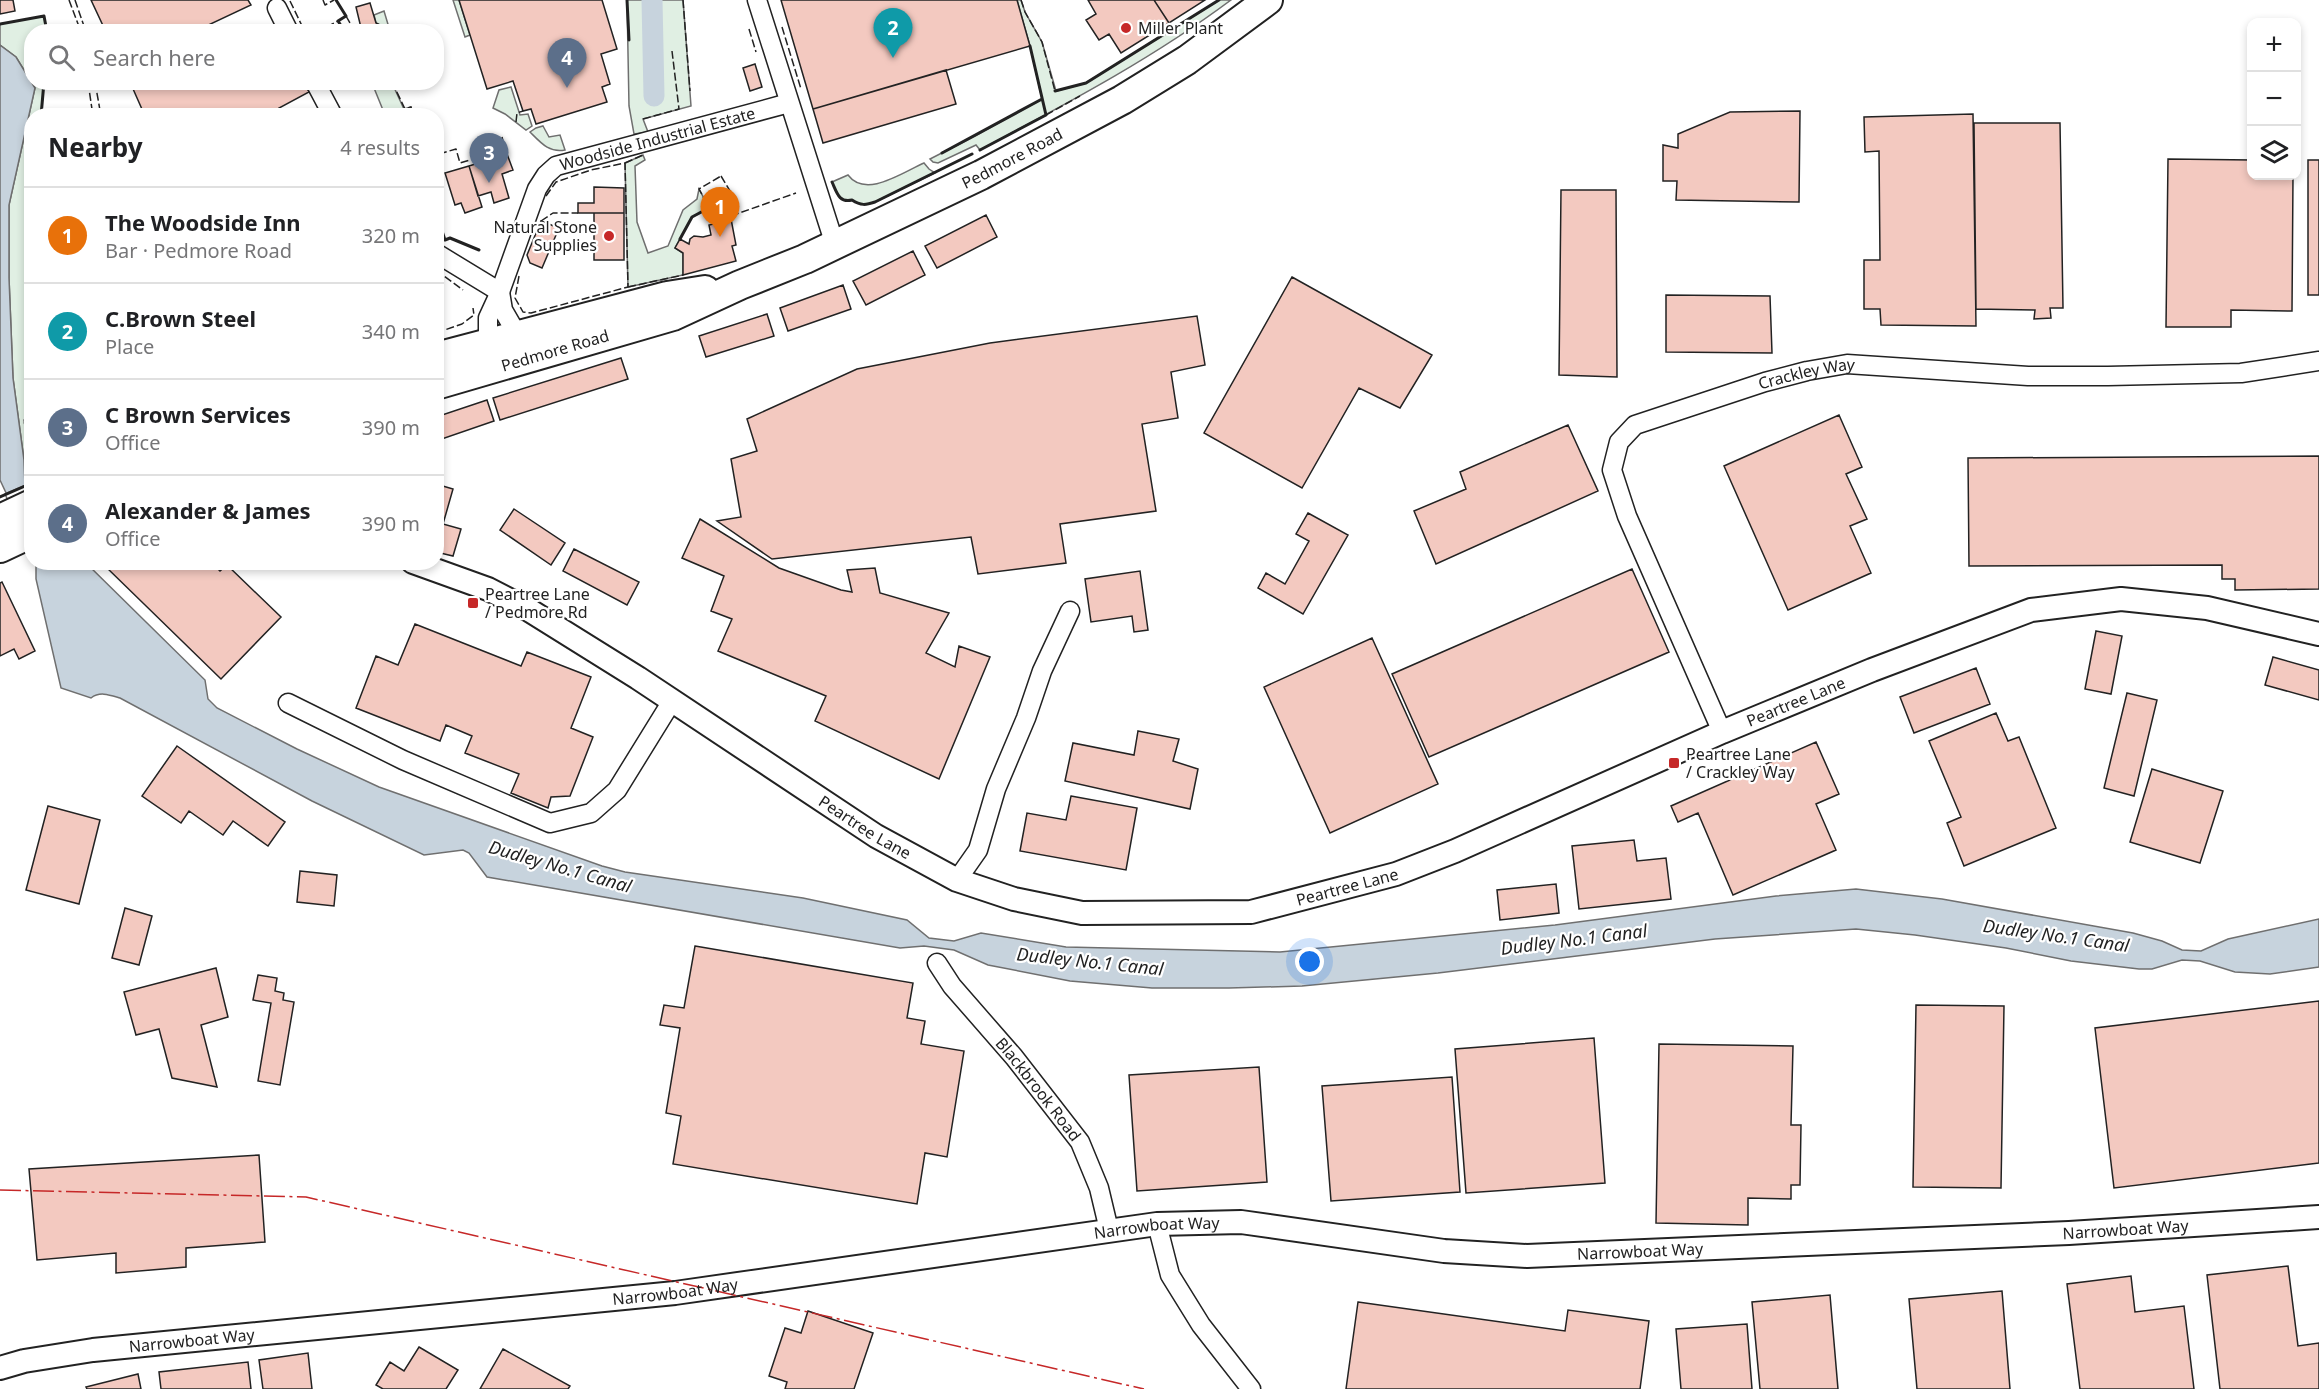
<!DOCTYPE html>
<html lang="en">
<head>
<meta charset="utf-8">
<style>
  body { margin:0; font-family:"Noto Sans",sans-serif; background:#f2f2f2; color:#202124 }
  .controls { position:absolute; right:18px; top:18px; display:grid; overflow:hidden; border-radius:12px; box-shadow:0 3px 9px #0003 }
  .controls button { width:54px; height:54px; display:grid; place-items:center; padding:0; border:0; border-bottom:2px solid #e0e0e0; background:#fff; color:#202124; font:30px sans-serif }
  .you { position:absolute; left:1310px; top:962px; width:21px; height:21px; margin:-15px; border:4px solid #fff; border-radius:50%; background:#1a73e8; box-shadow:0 0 0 9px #1a73e833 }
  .badge { display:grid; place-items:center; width:39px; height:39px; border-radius:50%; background:#c62828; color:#fff; font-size:20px; font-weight:700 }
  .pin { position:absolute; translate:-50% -50px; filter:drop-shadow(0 2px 3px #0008) }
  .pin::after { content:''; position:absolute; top:32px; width:21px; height:18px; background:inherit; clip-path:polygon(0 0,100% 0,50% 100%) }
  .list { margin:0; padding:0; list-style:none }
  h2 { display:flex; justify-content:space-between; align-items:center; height:78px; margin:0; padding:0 24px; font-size:26px }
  h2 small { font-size:20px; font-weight:400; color:#757577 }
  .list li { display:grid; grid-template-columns:39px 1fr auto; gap:18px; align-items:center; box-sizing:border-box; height:96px; padding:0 24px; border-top:2px solid #e0e0e0 }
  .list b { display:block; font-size:22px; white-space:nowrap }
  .list p { margin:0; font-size:20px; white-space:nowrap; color:#757577 }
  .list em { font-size:20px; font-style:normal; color:#757577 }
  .icon { flex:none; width:33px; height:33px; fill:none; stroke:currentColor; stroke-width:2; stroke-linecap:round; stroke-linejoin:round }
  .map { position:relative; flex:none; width:2319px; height:1389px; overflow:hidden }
  .search { position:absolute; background:#fff; box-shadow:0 3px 9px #0003; left:24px; top:24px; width:420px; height:66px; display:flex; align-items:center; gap:15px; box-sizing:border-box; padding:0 21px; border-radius:24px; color:#757577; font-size:22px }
  .panel { position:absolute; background:#fff; box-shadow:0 3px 9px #0003; left:24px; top:108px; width:420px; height:462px; border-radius:24px }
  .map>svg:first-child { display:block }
</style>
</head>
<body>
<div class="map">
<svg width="2319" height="1389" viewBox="0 0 2319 1389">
  <rect width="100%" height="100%" fill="#fff"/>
  <!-- green -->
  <path fill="#e0efe3" stroke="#6f6f6f" stroke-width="1.5" d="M453,0H459L470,35L465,37Z
    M627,0H683L691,106L643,119L648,132L634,134L629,106Z
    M1017,0H1021L1025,12L1042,42L1056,91L1086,83L1219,0H1231C1152,59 1066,104 980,150L976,145L938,163L933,162L930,159L975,136L1042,99L1030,46Z
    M384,11L390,31H386L384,27L376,23L374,15Z
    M44,16L47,31L32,32V82L44,83L41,115L32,116V251L29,285L32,293V417L24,420L31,464L32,483L25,485L24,460L13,378L9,278V205L35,88L16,57L0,45V24Z
    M372,83H392L404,109L411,107L413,115H385Z
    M511,87L520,115L528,114L532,126L526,130L505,114L493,108L499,90Z
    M543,126L549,137L560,135L565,150C549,153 541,143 530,132L536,128Z
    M643,155L645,160L635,166L637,222L648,253L668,246L683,210L697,199L699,189L707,204L730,191L735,214L731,216L727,199L692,217L675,248L683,253V275L628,287L625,163Z
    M924,163L929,169L935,173L875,202C866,205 861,206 852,200C839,203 837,193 832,182L848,175C866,199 903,172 924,163Z
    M436,213L445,240L437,243H436Z"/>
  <!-- water -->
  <path fill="#c7d3dd" stroke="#6f6f6f" stroke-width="1.5" d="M0,45L16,57L35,88L9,205V278L13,378L24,460L25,485L31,499V546L0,480Z
    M36,563H86L205,680L208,699L217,708L297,749L379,787L602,866L625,872L803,898L907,920L929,938L954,941L981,933L1066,947L1280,952L1555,925L1776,896L1856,889L1942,899L2133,933L2162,941L2182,950L2201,951L2228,939L2319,919V967L2270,974L2235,972L2200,961L2182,960L2152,969H2139L2071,961L2006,948L1915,935L1856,929L1715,939L1438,973L1302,986L1229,988H1152L1070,981L988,965L954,950L924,946L900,948L487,877L469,853L463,850L424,855L312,801L120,698C110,695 100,691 91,698L61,688L36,579Z"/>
  <!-- pier -->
  <path fill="#fff" stroke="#6f6f6f" stroke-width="1.5" d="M28,484L32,491V549L29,548L5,494Z"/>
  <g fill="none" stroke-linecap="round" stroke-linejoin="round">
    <!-- canal -->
    <path stroke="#c7d3dd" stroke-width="21" d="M652,0L654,96"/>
  </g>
  <!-- building -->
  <path fill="#f3c9c0" stroke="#222" stroke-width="1.5" d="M0,0H13L15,11L0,14Z
    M91,0H248L251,5L204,27L207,32H106Z
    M459,0H602L617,49L601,54L610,84L602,87L607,102L536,124L531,109L523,111L513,81L487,89Z
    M781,0H1017L1030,46L813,109Z
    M1088,0H1154L1169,23L1121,53L1109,34L1099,40L1086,20L1096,14Z
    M1154,0H1205L1169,23Z
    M370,3L376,23L384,27L386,32H362L356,7Z
    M755,64L762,87L750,91L743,68Z
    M946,70L956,104L823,143L813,109Z
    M130,82H304L309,92L279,108L283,116H145Z
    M1800,111L1799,202L1676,200L1677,181H1663V145L1678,148V134L1730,112Z
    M1973,114L1976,326L1881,325L1880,309H1864V260H1880L1879,151L1865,152L1864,117Z
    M1974,123H2060L2063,308H2050L2051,318L2034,319L2035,310L1976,309Z
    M436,145L442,163L436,165Z
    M507,154L513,170L502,174L509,198L494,203L491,192L478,196L469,166Z
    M2168,159L2252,160V176H2293L2292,311L2231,310V327H2166Z
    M2308,160H2319V295H2308Z
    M469,166L482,207L465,213L461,203L455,205L445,173Z
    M594,187L624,188V213H578V203H594Z
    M1561,190H1616L1617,377L1559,375Z
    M727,198L736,245L732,246L736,261L683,275V253L675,248L680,239L689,244L690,239L694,236L703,237L711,235L709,225L723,222L718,203Z
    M594,213H624V260H594Z
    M986,215L997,237L937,268L925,246Z
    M541,221L559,228L542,268L530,263L527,255Z
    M913,251L925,275L866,305L853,281Z
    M1292,277L1432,355L1400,408L1359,388L1302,488L1204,433Z
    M843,285L851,309L788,331L780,308Z
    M1666,295L1770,296L1772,353L1666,352Z
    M767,314L774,336L706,357L699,336Z
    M1197,316L1205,365L1171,372L1178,418L1142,424L1156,511L1060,524L1066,563L978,574L971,537L772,559L717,521L741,517L731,459L757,451L747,419L857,369L990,343Z
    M621,358L628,379L500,420L493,398Z
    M487,400L494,421L436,441V417Z
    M1839,415L1862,467L1846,474L1867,519L1850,526L1871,573L1788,610L1724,466Z
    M1568,425L1598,491L1436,564L1414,511L1466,489L1460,472Z
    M2319,456V589L2235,590V579H2222V565L1969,566L1968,458Z
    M436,484L453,489L443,524L461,529L453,556L436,552Z
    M514,509L565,543L551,565L500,530Z
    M1308,513L1348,535L1303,614L1258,588L1266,573L1285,584L1309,541L1296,534Z
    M700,519L779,568L841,590L852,592L847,570L875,568L880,593L949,613L926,653L955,667L959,646L990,657L939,779L815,721L826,696L718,651L732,619L711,611L724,576L682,558Z
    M574,549L639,582L627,605L563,571Z
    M110,562H211L220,571L227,565L281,617L221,679L106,567Z
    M1632,569L1669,652L1429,757L1392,674Z
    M1140,571L1148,630L1134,632L1132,616L1091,622L1085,579Z
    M2,582L35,651L19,659L14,649L0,656V583Z
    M415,624L521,666L527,652L591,677L571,728L593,737L570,796L551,797L548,808L511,793L519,774L465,753L472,736L446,725L440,741L356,708L376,656L398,665Z
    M2096,631L2122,636L2111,694L2085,689Z
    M1372,638L1438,784L1330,833L1264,687Z
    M2273,657L2319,670V700L2265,685Z
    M1976,668L1990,704L1914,733L1900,697Z
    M2127,693L2157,700L2134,796L2104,788Z
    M1996,713L2008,741L2019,737L2056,828L1964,866L1947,823L1961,817L1929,741Z
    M1138,731L1179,739L1173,761L1198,769L1190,809L1065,781L1073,743L1134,755Z
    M1816,742L1839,794L1816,804L1836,850L1733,895L1698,813L1678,822L1671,806Z
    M177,746L285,822L268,846L233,821L223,835L189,811L181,823L142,796Z
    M2152,769L2223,791L2200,863L2130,842Z
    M1071,796L1137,808L1126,870L1020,851L1027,813L1066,820Z
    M48,806L100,820L79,904L26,890Z
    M1634,840L1637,861L1666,858L1671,899L1579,909L1572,846Z
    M300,871L337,875L334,906L297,902Z
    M1556,884L1559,913L1500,920L1497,890Z
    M125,908L152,916L139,965L112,958Z
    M695,946L913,983L907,1018L925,1021L921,1044L964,1051L947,1157L925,1153L917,1204L673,1164L681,1116L666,1113L680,1028L660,1025L664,1005L684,1008Z
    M216,968L228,1017L201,1025L217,1087L172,1078L159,1029L136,1035L124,992Z
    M258,975L277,978L275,991L284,993L283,1000L294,1002L280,1085L258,1081L271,1003L253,1000Z
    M2319,1001V1163L2114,1188L2095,1028Z
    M1916,1005L2004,1006L2001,1188L1913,1187Z
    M1594,1038L1605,1183L1466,1193L1455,1049Z
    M1659,1044L1793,1046L1791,1125H1801L1800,1185H1791V1199L1748,1198V1225L1656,1223Z
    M1259,1067L1267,1182L1137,1191L1129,1075Z
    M1452,1077L1460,1192L1331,1201L1322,1086Z
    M259,1155L265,1242L186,1248V1267L116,1273V1253L37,1260L29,1169Z
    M2288,1266L2298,1346L2319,1343V1389H2220L2207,1275Z
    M2131,1276L2135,1312L2184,1306L2194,1389H2080L2067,1284Z
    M2002,1291L2010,1389H1917L1909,1299Z
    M1830,1295L1838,1389H1760L1752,1302Z
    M1358,1302L1565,1331L1568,1310L1649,1321L1640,1389H1346Z
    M808,1311L873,1333L854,1389H785L787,1382L769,1376L785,1328L801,1333Z
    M1747,1324L1752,1389H1681L1676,1329Z
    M419,1347L458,1370L446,1389H383L376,1385L390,1362L404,1371Z
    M503,1349L570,1386L568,1389H480Z
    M308,1353L312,1389H263L259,1360Z
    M248,1362L251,1389H161L159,1372Z
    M138,1374L141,1389H87L86,1387Z"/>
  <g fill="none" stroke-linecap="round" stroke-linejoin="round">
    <defs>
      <g id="minor">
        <path d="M757,0L835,245"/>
        <path d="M277,8L289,32"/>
        <path d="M315,82L333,116"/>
        <path d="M436,253L500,292"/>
        <path d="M500,292L503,310L518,336V343"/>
        <path id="s1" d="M499,349L492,342L488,333V318L500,292L537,189L546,175L556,166L789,103"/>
        <path d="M288,703L403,760L550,823L591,813L617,790L672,701"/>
        <path id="s2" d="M1722,732L1627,516L1612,470L1619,442L1635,425L1765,382L1807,371L1847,364L2028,376H2108L2241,373L2319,361"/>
        <path d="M957,880L978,850L996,789L1026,718L1042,671L1070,611"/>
        <path id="s3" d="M937,963L952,986L1014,1057L1080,1142L1099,1188L1109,1230"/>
        <path d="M1157,1224L1170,1275L1201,1325L1251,1389"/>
      </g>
      <g id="tertiary">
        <path id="s4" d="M413,562L488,589L529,610L638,678L876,836L957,880L1014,899L1082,913L1251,912L1396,874L1455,851L1722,732L1872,670L2031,610L2121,599L2207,608L2319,634"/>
        <path id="s5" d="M0,1368L24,1361L93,1350L675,1293L1157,1224L1241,1222L1444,1251L1527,1256L2069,1233L2319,1217"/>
      </g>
      <g id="trunk">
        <path d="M436,357L667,296L705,290"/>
        <path id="s6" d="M436,385L673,316L740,285L805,259L981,175L1122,100L1187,60L1268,0"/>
        <path d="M0,519L32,504"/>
        <path d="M0,548L32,533"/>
      </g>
    </defs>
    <!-- minor casing -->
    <use href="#minor" stroke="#222" stroke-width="21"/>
    <!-- tertiary casing -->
    <use href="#tertiary" stroke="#222" stroke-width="26"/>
    <!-- trunk casing -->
    <use href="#trunk" stroke="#222" stroke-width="32"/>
    <!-- minor -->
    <use href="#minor" stroke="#fff" stroke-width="18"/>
    <!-- tertiary -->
    <use href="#tertiary" stroke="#fff" stroke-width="22"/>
    <!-- trunk -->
    <use href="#trunk" stroke="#fff" stroke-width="28"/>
    <!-- fence -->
    <path stroke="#222" stroke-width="1.5" stroke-dasharray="8 3" stroke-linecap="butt" d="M69,0L81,32
      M75,0L86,32
      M323,0L325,5L334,0
      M683,0L690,91
      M1021,0L1025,12L1042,42L1055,91
      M290,1L305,32
      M346,16L355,32
      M782,27L801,89
      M749,29L756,52
      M317,32L338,21
      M88,82L93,116
      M95,82L101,116
      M392,82L405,109L411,107L413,116
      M1046,115L1080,96
      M643,119L679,109L672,51
      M516,122L517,113L523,111
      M439,154L456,149L460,163L505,149L502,137
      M625,163L643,155
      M721,176L730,191L707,204L699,189Z
      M731,216L796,193
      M541,221L553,213H578
      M437,243L445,240
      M436,270L463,290
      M519,276L515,298L523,312L531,313L628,287L625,163L591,170L556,182L546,196
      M628,287L683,275
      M436,333L462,324L474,315L473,308
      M32,417L24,420L32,464"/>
    <!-- wall -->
    <path stroke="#222" stroke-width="3" d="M336,0L346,16L338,21L345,32
      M627,0L629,40
      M0,24L44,16L47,32
      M1055,91L1086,83L1219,0
      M41,116L44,82
      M980,150L1046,115L1030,46
      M942,153L1042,99
      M832,182C837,193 839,203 852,200C861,206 866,205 875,202L972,154
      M436,213L445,240L450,238L479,250
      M680,239L692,217L718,203
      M29,285L32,251
      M0,497L32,483"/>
    <!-- power -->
    <path stroke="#c62828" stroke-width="1.5" stroke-dasharray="21 4.5 3 4.5" stroke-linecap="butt" d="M0,1190L306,1197L1144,1389"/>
  </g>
  <!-- markers -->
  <g fill="#c62828" stroke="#fff" stroke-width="2">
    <circle cx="1126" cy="28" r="6"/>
    <circle cx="609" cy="236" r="6"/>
    <rect x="467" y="597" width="12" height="12" rx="3"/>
    <rect x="1668" y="757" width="12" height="12" rx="3"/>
  </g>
  <g text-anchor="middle" stroke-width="4.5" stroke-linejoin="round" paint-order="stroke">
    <!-- poi labels -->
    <g font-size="16" fill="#222" stroke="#fff" text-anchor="start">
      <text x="1138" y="34">Miller Plant</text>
      <text x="597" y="233" text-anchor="end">Natural Stone<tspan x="597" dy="18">Supplies</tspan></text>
      <text x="485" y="600">Peartree Lane<tspan x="485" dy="18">/ Pedmore Rd</tspan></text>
      <text x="1686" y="760">Peartree Lane<tspan x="1686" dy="18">/ Crackley Way</tspan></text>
    </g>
    <!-- street labels -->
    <g font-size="16" fill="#222" stroke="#fff">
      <text dy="6" stroke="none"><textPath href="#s1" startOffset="308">Woodside Industrial Estate</textPath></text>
      <text dy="6" stroke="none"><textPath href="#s6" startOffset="621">Pedmore Road</textPath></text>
      <text dy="6" stroke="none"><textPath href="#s6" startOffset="124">Pedmore Road</textPath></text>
      <text dy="6" stroke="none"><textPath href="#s2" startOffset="516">Crackley Way</textPath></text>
      <text dy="6" stroke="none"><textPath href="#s4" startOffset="1516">Peartree Lane</textPath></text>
      <text dy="6" stroke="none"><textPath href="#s4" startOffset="526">Peartree Lane</textPath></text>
      <text dy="6" stroke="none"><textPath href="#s4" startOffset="1030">Peartree Lane</textPath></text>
      <text dy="6" stroke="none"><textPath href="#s3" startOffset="162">Blackbrook Road</textPath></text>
      <text dy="6" stroke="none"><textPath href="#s5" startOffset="1166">Narrowboat Way</textPath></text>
      <text dy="6" stroke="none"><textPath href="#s5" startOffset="2138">Narrowboat Way</textPath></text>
      <text dy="6" stroke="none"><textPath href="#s5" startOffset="1652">Narrowboat Way</textPath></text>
      <text dy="6" stroke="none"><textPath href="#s5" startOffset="680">Narrowboat Way</textPath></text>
      <text dy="6" stroke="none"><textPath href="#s5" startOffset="194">Narrowboat Way</textPath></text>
    </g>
    <!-- water labels -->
    <g font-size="18" font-style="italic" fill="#222" stroke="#fff">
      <text transform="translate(560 867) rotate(16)" y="6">Dudley No.1 Canal</text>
      <text transform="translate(2056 936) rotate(8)" y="6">Dudley No.1 Canal</text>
      <text transform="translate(1574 940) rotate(-7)" y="6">Dudley No.1 Canal</text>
      <text transform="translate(1090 962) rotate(6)" y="6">Dudley No.1 Canal</text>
    </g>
  </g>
</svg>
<div class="controls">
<button>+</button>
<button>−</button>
<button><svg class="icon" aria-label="layers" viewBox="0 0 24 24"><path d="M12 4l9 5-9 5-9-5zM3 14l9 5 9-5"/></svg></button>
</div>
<div class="you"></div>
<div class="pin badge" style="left:720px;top:237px;background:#e8710a">1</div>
<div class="pin badge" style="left:893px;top:58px;background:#0f9aa8">2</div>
<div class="pin badge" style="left:489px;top:183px;background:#5c6f8a">3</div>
<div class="pin badge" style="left:567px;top:88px;background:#5c6f8a">4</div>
<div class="search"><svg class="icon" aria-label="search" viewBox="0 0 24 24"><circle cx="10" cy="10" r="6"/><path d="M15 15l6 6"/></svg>Search here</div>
<section class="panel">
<h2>Nearby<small>4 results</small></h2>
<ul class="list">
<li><span class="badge" style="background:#e8710a">1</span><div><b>The Woodside Inn</b><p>Bar · Pedmore Road</p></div><em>320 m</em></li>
<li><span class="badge" style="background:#0f9aa8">2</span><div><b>C.Brown Steel</b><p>Place</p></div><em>340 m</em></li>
<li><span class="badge" style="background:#5c6f8a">3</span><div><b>C Brown Services</b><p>Office</p></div><em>390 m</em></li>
<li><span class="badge" style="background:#5c6f8a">4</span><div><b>Alexander &amp; James</b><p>Office</p></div><em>390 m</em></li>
</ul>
</section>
</div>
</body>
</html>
